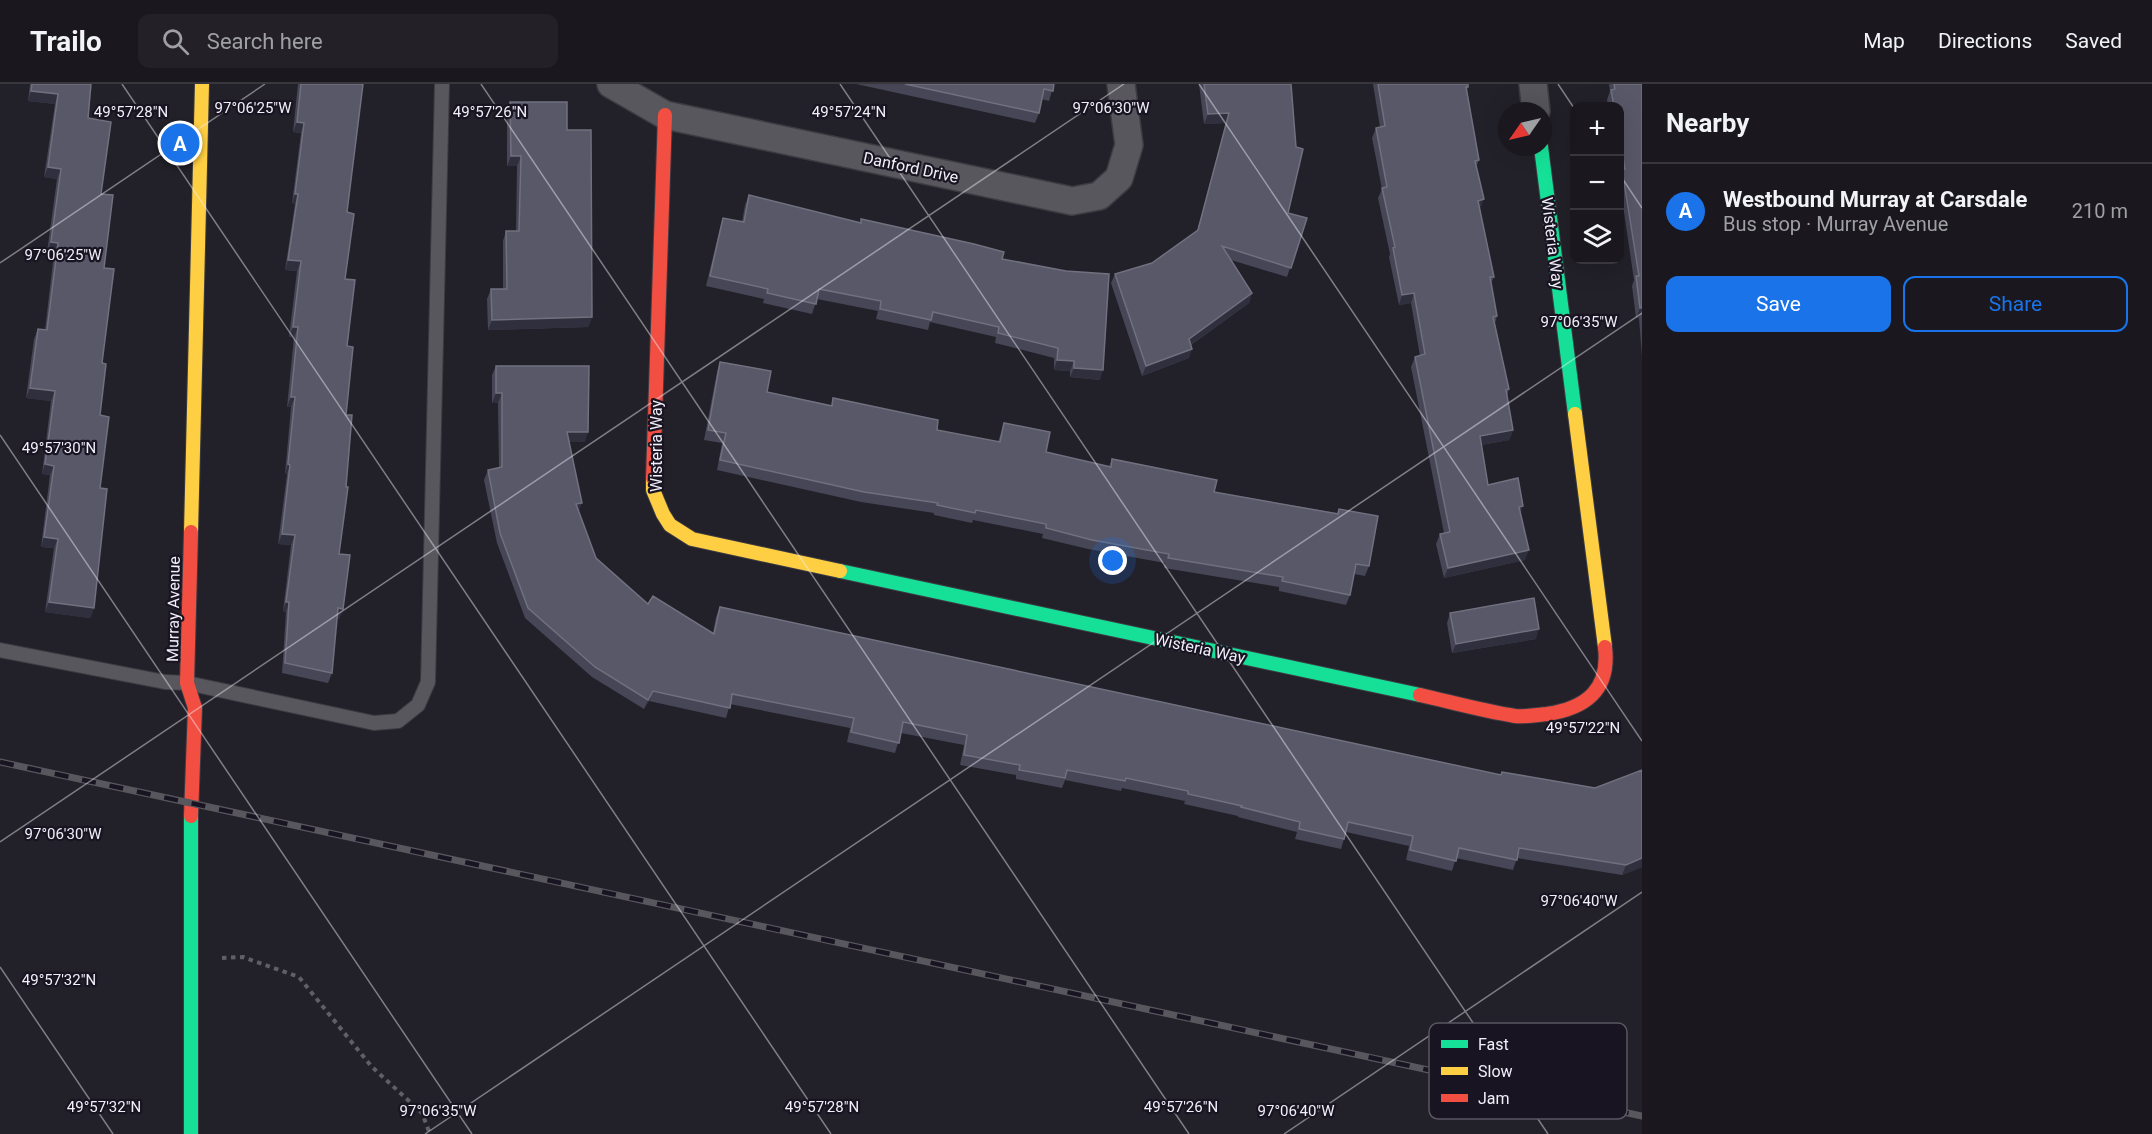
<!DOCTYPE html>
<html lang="en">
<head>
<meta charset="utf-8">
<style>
  body { margin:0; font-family:Roboto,sans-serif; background:#232127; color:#f1f3f6 }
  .controls { position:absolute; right:18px; top:18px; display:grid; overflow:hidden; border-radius:12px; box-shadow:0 6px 24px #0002 }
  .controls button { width:54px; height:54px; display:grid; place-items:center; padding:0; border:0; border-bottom:2px solid #38373c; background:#1a181e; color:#f1f3f6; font:30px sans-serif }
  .compass { position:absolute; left:1498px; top:18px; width:54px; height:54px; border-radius:50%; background:#1a181e; box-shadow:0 6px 24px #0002; rotate:236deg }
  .you { position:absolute; left:1113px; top:477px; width:21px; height:21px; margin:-15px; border:4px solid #fff; border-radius:50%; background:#1a73e8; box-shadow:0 0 0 9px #1a73e833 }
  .badge { display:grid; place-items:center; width:39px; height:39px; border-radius:50%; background:#1a73e8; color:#fff; font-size:20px; font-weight:700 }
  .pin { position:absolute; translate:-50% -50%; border:3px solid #fff; box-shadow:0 2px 6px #0006 }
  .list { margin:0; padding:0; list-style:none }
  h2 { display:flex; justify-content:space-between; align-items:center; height:78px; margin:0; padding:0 24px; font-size:26px }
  h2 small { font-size:20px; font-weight:400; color:#9fa0a4 }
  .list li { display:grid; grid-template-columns:39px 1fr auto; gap:18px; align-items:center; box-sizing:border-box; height:96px; padding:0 24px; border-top:2px solid #38373c }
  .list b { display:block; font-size:22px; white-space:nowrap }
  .list p { margin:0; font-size:20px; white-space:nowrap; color:#9fa0a4 }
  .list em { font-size:20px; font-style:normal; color:#9fa0a4 }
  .actions { display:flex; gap:12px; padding:18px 24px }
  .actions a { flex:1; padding:14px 0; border:2px solid #1a73e8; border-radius:12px; text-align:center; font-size:21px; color:#1a73e8 }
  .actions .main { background:#1a73e8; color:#fff }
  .icon { flex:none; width:33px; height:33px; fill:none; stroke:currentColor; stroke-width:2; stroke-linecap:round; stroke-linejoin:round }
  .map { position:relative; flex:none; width:1642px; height:1050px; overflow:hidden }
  header { display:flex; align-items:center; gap:36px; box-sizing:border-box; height:84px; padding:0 30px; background:#1a181e; border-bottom:2px solid #38373c }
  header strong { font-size:28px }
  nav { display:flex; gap:33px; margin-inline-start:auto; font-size:21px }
  .search { width:420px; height:54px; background:#232127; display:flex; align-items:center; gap:15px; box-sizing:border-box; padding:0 21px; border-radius:12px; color:#9fa0a4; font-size:22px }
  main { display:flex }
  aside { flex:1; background:#1a181e }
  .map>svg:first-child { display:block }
</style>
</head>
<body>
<header>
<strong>Trailo</strong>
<div class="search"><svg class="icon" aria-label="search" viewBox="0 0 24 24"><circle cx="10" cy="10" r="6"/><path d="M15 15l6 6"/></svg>Search here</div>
<nav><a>Map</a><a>Directions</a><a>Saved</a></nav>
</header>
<main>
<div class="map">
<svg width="1642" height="1050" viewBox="0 0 1642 1050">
  <rect width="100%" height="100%" fill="#222028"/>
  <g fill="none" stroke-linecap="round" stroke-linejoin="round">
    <defs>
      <path id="lane" d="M0,566L165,598L187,599L374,639L398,637L418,621L428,598L442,0"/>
      <path id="street" d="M611,0L665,31L1072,117L1099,112L1119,94L1129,61L1121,0
        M1533,0L1536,27"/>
      <path id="fast" d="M1541,63L1575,330
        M840,487L1420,611
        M191,732V1050"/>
      <path id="slow" d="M1575,330L1605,563
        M653,394V406L663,430L670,441L692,455L840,487
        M191,448L202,0"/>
      <path id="jam" d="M653,394L665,31
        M191,448L187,599L195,624L191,732
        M1420,611C1451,618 1483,627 1515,632C1525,633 1537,631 1547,630C1587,624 1610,605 1605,563"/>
    </defs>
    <!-- lane casing -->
    <use href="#lane" stroke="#3d3b42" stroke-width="16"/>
    <!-- street casing -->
    <use href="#street" stroke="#3d3b42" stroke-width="30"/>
    <!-- fast casing -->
    <use href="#fast" stroke="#3d3b42" stroke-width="16"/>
    <!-- slow casing -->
    <use href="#slow" stroke="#3d3b42" stroke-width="16"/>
    <!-- jam casing -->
    <use href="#jam" stroke="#3d3b42" stroke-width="16"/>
    <!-- path -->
    <path stroke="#615f65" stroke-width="4" stroke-dasharray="4.5 4.5" stroke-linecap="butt" d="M222,874L243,873L299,893L371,982L422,1029L430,1050"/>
    <!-- lane -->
    <use href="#lane" stroke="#58575d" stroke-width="14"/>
    <!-- street -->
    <use href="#street" stroke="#58575d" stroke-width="27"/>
    <!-- fast -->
    <use href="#fast" stroke="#16e098" stroke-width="14"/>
    <!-- slow -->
    <use href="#slow" stroke="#ffcf43" stroke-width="14"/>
    <!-- jam -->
    <use href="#jam" stroke="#f24e42" stroke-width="14"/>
    <defs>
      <path id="rail" d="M0,678L1642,1032"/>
    </defs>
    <!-- rail casing -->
    <use href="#rail" stroke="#59575e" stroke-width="7"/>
    <!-- rail -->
    <use href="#rail" stroke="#181421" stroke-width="4.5" stroke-dasharray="14" stroke-linecap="butt"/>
  </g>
  <!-- wall -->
  <path fill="#464657" d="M30,0H91L88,34L101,110L104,184L102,279L100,331V404L94,524L90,534L45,528L54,464L41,463L50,391L42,390L51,317L26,314L34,255L38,245L45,246L54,169L47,168L57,95L44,93L55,20L28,17Z
    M298,0H363L347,128L345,195L347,262L346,331L339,470L343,525L339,535L337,534L332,589L328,599L282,589L286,528L283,527L291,461L278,460L287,390H285L291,323H287L294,253H289L297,187L285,186L295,120L292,119L301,49L293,48Z
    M856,0H1054L1049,17L1041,15L1039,29L1035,39Z
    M1199,0H1291L1288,129L1307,134L1287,193L1231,176L1252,209L1249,219L1191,261L1189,274L1142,292L1111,199L1115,190L1152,179L1197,147L1226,39L1204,40Z
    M1373,0H1468L1467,7L1479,76L1476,83L1480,125L1494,193L1491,199L1497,232L1495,239L1509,305L1507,312L1513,346L1509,356L1481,361L1488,401L1520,430L1525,476L1444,494L1436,460L1440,450L1444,449L1411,283L1415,273L1420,272L1411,219L1399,221L1389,173L1390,170L1378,114L1382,105L1372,54L1376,44L1380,43Z
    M1609,0H1642V273L1639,234H1636L1632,202L1634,196L1620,101V22H1608L1607,16L1610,7Z
    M510,18L567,46L592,233L588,243L488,246L487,215L491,205H503V157L506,147H516L517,82H507V28Z
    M749,111L1002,175L1100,296L1070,293V287L1054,286V274L995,259L996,253L930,238L928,246L876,235L878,227L817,215L812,230L763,219L764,215L706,202L720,144L723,134L742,138L745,121Z
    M720,278L767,308L831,321L833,314L937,346L998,358L1004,339L1046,368L1109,383L1112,375L1214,408L1337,429L1339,425L1369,482L1365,492L1354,490L1350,511L1346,521L1279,507V503L1164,484L1165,479L1088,465L1042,454L1043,450L973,436L972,439L934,431V429L861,418L717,386L722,359L704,356L717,288Z
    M496,282L585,358H569L578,428L596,474L648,520L713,549L716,533L720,523L1501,691L1502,688L1642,783L1622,791L1517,774L1513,786L1456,774L1452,787L1406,776L1409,762L1346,748L1341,765L1295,755L1297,748L1238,733V732L1184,720L1185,717L1122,704L1121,707L1065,696L1062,704L1016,695V691L960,681L964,661L901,649L895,669L847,658L850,644L730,620L726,634L649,617L644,625L592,593L525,534L497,459L484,396L488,386L499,384L498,319H492V291Z
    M1450,529L1536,555L1452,569L1447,539Z"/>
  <!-- shaded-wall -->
  <path fill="#302f3d" d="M31,7L58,10L55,20L28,17Z
    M1229,29L1226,39L1204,40L1208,30Z
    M297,38L304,39L301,49L293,48Z
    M511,72H521L517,82H507Z
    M48,83L61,85L57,95L44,93Z
    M295,110H298L295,120L292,119Z
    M1484,115L1480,125L1478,117Z
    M51,158L58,159L54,169L47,168Z
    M288,176L301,177L297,187L285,186Z
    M1252,209L1249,219L1185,265L1189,255Z
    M1414,209L1411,219L1399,221L1402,211Z
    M1640,224H1642V225L1639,234H1636Z
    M592,233L588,243L488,246L492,236Z
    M293,243H298L294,253H289Z
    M1192,265L1189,274L1142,292L1146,282Z
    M1057,276L1074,277L1070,287L1054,286Z
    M1074,284L1103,286L1100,296L1070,293Z
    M30,304L55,307L51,317L26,314Z
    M496,309H502L498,319H492Z
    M291,313H295L291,323H287Z
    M1513,346L1509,356L1476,362L1480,352Z
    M567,348H588L585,358H564Z
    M45,380L54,382L50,391L42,390Z
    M288,380L290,381L287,390H285Z
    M582,419L578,429L576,420Z
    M1523,422L1520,432L1519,423Z
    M282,450L295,451L291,461L278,460Z
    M44,453L58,455L54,464L41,463Z
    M1529,466L1525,476L1444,494L1448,484Z
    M49,518L94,524L90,534L45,528Z
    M286,518H289L286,528L283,527Z
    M338,524L343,525L339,535L334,534Z
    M1539,545L1536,555L1452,569L1456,560Z
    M653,607L649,617L644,625L648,616Z
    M1642,774V783L1622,791L1626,781Z"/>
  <!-- building -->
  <path fill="#585869" stroke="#70707f" stroke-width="1.5" d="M32,0H91L88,34L111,38L101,110L113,111L104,184L114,185L102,279L106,280L100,331L109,333L100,404L107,405L94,524L49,518L58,455L44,453L54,382L45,380L55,307L30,304L38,245L47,246L58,159L51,158L61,85L48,83L58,10L31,7Z
    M301,0H363L347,128L354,130L345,195L355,196L347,262L353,263L346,331H352L346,403H348L339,470L350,471L343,525L338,524L332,589L285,579L289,518H286L295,451L282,450L290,381L288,380L295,313H291L298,243H293L301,177L288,176L298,110H295L304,39L297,38Z
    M905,0H1054L1053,7L1044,5L1039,29Z
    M1204,0H1291L1296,63L1303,65L1288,129L1307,134L1291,184L1222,162L1252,209L1189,255L1192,265L1146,282L1115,190L1152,179L1198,146L1229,29L1208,30Z
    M1378,0H1468V3H1466L1479,76L1475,77L1484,115L1478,117L1494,193H1490L1497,232L1493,233L1509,305L1506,306L1513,346L1480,352L1488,401L1518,394L1523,422L1519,423L1529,466L1448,484L1440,450L1450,448L1415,273L1425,270L1414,209L1402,211L1393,164L1395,163L1382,104L1387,103L1376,44L1385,42Z
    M1614,0H1642V224H1640L1636,192H1639L1622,85H1625L1620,55V22H1614L1611,6L1615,5Z
    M510,18H567V46H591L592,233L492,236L491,205H507L506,147H519L521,72H511Z
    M749,111L861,139V135L974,160L1004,168L1002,175L1066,187L1109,190L1103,286L1074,284V277L1057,276L1058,264L998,249L999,243L933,228L931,236L880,225L881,217L819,205L816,220L767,209L768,205L710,192L723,134L744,138Z
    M720,278L771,287L767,308L832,322L833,314L938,336L937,346L1000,358L1004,339L1050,348L1046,368L1111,383L1112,375L1217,396L1214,408L1338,430L1339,425L1378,432L1369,482L1356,480L1350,511L1282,497L1283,493L1168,474L1169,470L1092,456L1046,444V440L976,426L975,429L937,421L938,419L864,408L720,376L726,349L708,346Z
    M496,282H589L588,348H567L582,419L576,420L596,474L648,520L653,512L714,550L720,523L1501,691L1502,688L1595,704L1642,686V774L1626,781L1519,764L1517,776L1459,764L1456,777L1410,766L1413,752L1348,738L1344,755L1299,745L1300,738L1241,723L1242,722L1188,710V707L1126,694L1125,697L1067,686L1065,694L1019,686L1020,681L964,671L967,651L903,638L899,659L851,648L854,634L732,610L730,624L653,607L648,616L595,583L528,524L500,449L488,386L502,383V309H496Z
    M1534,514L1539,545L1456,560L1450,529Z"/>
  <!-- ticks -->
  <path fill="none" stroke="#f1eff9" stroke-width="1.5" stroke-opacity="0.45" d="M122,0L831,1050M481,0L1189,1050M840,0L1548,1050M1199,0L1642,657M1558,0L1574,24M1620,91L1642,124M0,179L265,0M0,351L472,1050M0,758L1124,0M0,883L113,1050M425,1050L1642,229M1284,1050L1642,808"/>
  <g text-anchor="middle" stroke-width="4.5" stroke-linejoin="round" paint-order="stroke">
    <!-- street labels -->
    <g font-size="16" fill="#f1eff9" stroke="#181421">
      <text transform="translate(911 83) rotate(12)" y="6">Danford Drive</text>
      <text transform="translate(1553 159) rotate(83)" y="6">Wisteria Way</text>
      <text transform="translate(656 362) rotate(-90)" y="6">Wisteria Way</text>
      <text transform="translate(173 525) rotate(-89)" y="6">Murray Avenue</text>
      <text transform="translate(1200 564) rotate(12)" y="6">Wisteria Way</text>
    </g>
  </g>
  <!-- legend -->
  <rect x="1429" y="939" width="198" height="96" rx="9" fill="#181421" stroke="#595662" stroke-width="1.5"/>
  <rect x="1441" y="956" width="27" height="8" fill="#16e098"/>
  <rect x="1441" y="983" width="27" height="8" fill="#ffcf43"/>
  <rect x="1441" y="1010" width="27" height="8" fill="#f24e42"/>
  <g font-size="16" fill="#f1eff9">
    <text x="1478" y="966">Fast</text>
    <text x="1478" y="993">Slow</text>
    <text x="1478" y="1020">Jam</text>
  </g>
  <g font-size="15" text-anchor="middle" fill="#f1eff9" stroke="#181421" stroke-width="4.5" stroke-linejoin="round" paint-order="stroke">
    <text x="253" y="29">97°06'25"W</text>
    <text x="1111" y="29">97°06'30"W</text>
    <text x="131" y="33">49°57'28"N</text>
    <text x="490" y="33">49°57'26"N</text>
    <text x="849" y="33">49°57'24"N</text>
    <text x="63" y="176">97°06'25"W</text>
    <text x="1579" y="243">97°06'35"W</text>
    <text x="59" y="369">49°57'30"N</text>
    <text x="1583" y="649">49°57'22"N</text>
    <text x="63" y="755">97°06'30"W</text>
    <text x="1579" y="822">97°06'40"W</text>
    <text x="59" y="901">49°57'32"N</text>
    <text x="104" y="1028">49°57'32"N</text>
    <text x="822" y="1028">49°57'28"N</text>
    <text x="1181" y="1028">49°57'26"N</text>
    <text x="438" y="1032">97°06'35"W</text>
    <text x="1296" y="1032">97°06'40"W</text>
  </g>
</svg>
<div class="controls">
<button>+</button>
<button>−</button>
<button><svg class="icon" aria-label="layers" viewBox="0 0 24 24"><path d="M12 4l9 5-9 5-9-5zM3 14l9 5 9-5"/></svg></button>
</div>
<svg class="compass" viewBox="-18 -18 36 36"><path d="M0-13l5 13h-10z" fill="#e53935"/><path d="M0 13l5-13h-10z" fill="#9fa0a4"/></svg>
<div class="you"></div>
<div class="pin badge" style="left:180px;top:59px">A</div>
</div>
<aside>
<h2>Nearby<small></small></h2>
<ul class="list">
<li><span class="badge">A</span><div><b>Westbound Murray at Carsdale</b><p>Bus stop · Murray Avenue</p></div><em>210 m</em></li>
</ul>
<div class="actions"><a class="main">Save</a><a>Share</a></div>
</aside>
</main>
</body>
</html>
